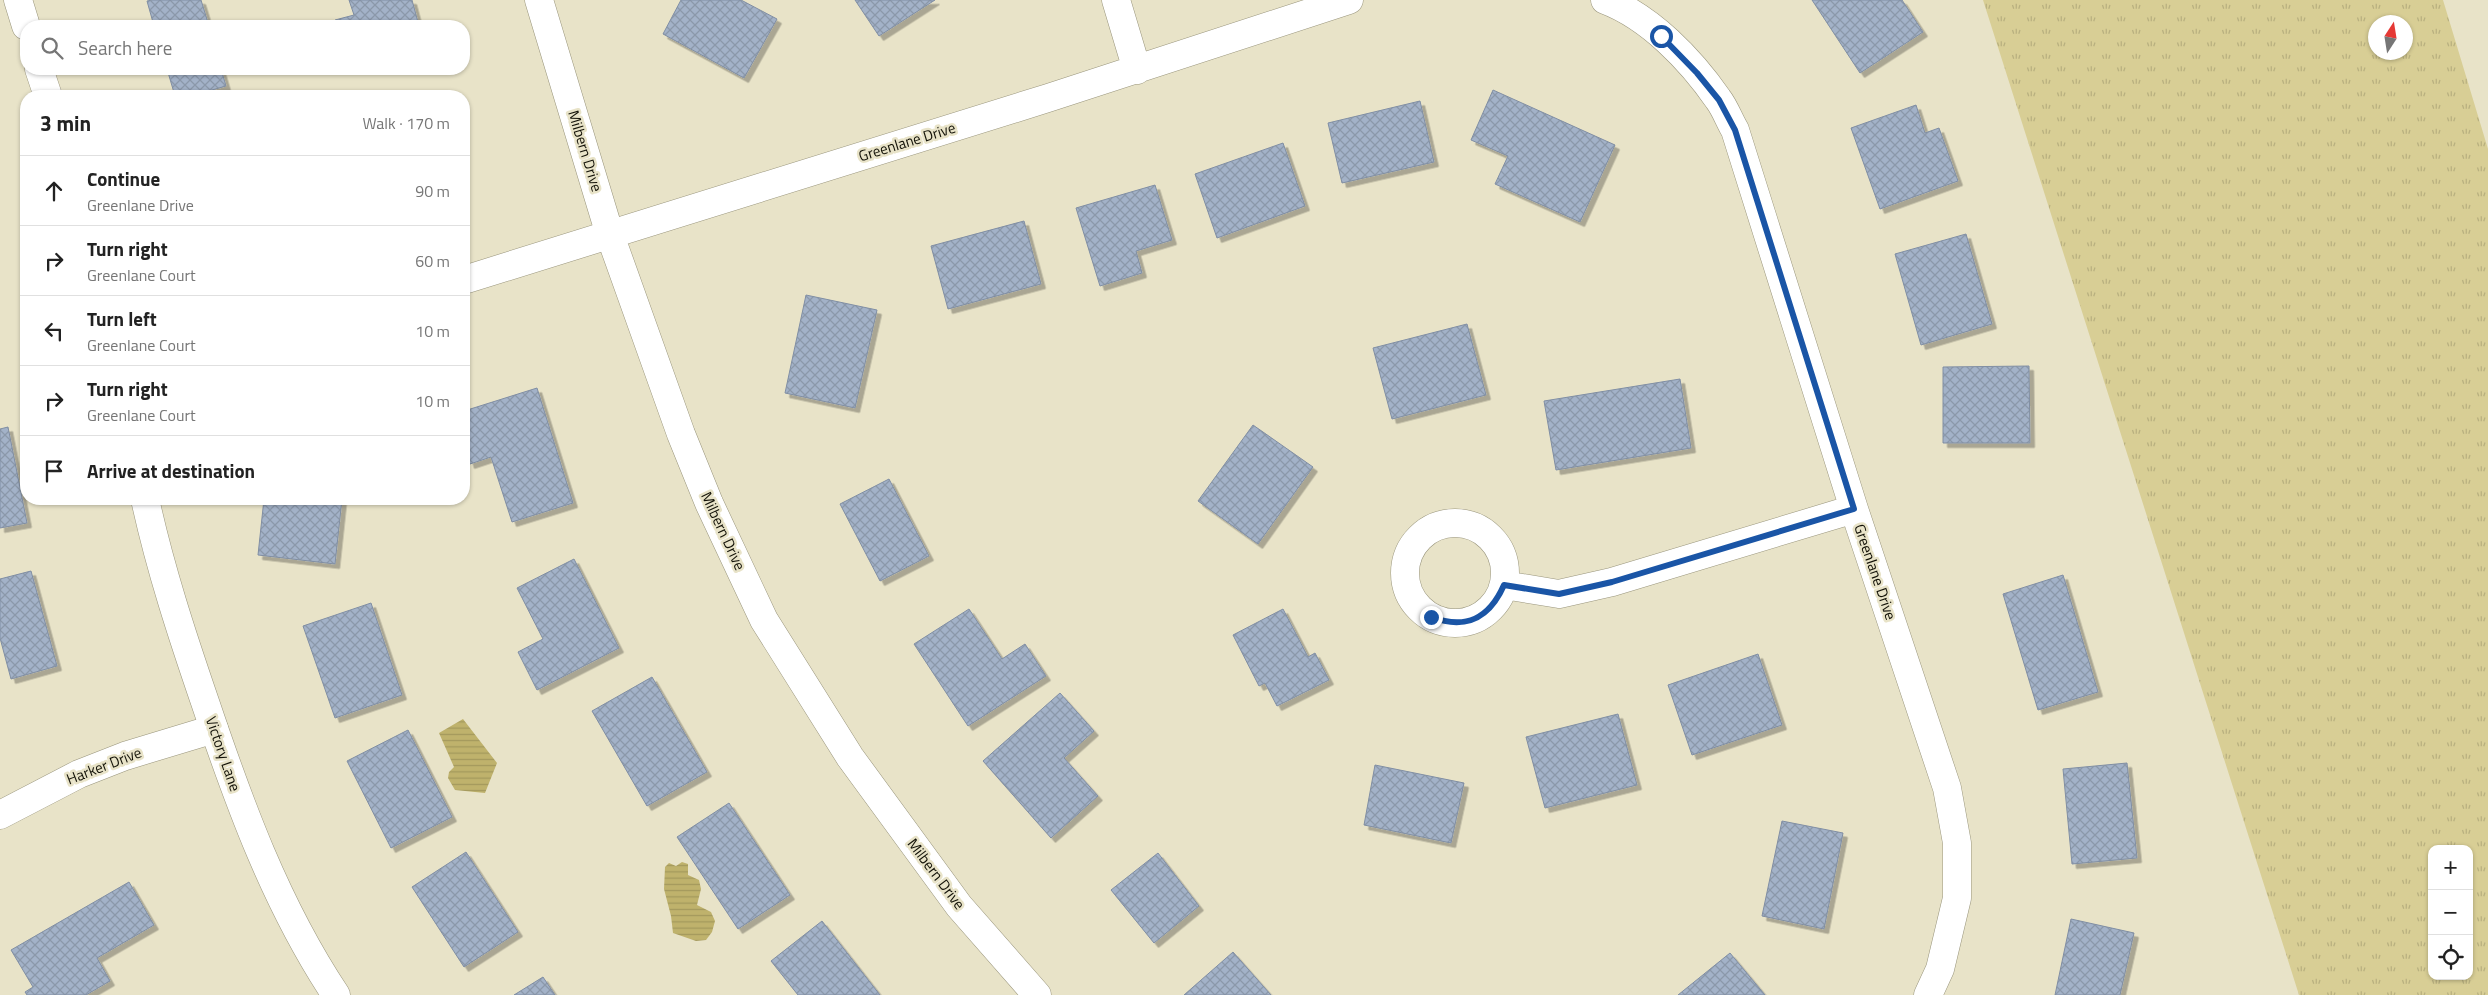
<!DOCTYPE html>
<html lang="en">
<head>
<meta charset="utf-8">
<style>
  body { margin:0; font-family:"Titillium Web",sans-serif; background:#f6f6f6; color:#222 }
  .controls { position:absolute; right:15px; bottom:15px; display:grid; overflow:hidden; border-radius:10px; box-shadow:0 1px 4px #0004 }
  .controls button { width:45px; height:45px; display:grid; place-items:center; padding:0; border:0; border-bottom:1px solid #e0e0e0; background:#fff; color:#222; font:25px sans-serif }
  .compass { position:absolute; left:2368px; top:15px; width:45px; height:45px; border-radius:50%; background:#fff; box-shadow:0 1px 4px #0004; rotate:12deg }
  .stop { position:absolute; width:15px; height:15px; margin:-11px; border:4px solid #1a55a6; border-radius:50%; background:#fff }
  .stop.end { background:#1a55a6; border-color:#fff; box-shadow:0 1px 5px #0008 }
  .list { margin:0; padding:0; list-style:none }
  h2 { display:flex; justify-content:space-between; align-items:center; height:65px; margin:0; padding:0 20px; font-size:21px }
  h2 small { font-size:16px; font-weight:400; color:#767676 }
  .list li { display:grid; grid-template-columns:32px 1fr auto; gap:15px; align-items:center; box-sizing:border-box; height:70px; padding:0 20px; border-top:1px solid #e0e0e0 }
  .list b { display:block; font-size:19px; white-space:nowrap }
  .list p { margin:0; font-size:16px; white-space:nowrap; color:#767676 }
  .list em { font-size:16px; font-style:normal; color:#767676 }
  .icon { flex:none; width:28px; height:28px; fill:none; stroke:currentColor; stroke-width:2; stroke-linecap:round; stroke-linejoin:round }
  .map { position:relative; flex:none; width:2488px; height:995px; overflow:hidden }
  .search { position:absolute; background:#fff; box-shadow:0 1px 4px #0004; left:20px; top:20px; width:450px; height:55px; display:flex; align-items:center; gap:12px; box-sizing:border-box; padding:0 18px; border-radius:20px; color:#767676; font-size:19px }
  .panel { position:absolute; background:#fff; box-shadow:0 1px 4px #0004; left:20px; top:90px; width:450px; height:415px; border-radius:20px }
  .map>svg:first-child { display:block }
</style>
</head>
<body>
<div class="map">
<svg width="2488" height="995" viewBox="0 0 2488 995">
  <defs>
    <pattern id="grass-tufts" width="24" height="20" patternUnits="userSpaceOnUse" patternTransform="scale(1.25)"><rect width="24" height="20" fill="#d8ce95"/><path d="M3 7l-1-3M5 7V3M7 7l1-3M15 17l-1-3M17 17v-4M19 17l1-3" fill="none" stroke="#b8b07f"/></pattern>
    <pattern id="water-rules" width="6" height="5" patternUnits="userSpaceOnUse" patternTransform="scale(1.25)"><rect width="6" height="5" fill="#bfb26c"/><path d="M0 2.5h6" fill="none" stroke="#a3985c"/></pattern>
    <pattern id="building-cross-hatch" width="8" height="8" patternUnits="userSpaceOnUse" patternTransform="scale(1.25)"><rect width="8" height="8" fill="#a3b2c8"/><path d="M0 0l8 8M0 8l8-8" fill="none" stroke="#8b98aa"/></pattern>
    <filter id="shadow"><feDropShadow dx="4.5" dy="4.5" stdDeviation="0" flood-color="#0004"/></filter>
  </defs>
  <rect width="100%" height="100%" fill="#e8e3c8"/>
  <!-- grass -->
  <path fill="url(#grass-tufts)" fill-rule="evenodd" d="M1983,0H2443L2488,149V995H2299ZM2376,22H2406V52H2376ZM2432,849H2469V976H2432Z"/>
  <!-- water -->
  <path fill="url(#water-rules)" d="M463,719L497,763L485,793L455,790L448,778L449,772L454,767L439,733Z
    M682,862L688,864V875L699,880L701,889L697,905L711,912L715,921L712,932L706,940L696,941L673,933L671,916L664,889L665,867L669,863L676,866Z"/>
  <!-- building -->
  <path fill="url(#building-cross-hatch)" stroke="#808ea3" filter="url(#shadow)" d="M152,0H201L209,26H154L147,1Z
    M349,0H412L419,26H337L335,20L354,15Z
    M681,0H741L777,19L744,78L663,34Z
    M855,0H935L879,36Z
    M1812,0H1902L1923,32L1860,73Z
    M167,69H221L226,86L191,96H175Z
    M1493,90L1615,145L1580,222L1495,184L1508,156L1471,140Z
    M1420,101L1434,162L1342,183L1328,123Z
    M1916,105L1925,133L1939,128L1958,181L1880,209L1851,128Z
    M1283,143L1305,206L1217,238L1195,174Z
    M1155,185L1172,240L1136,251L1142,273L1100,286L1076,208Z
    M1024,221L1041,284L948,309L931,246Z
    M1966,234L1992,324L1921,345L1895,254Z
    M806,295L877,310L855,408L785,393Z
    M1467,324L1486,395L1392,419L1373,348Z
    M2029,366L2030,443H1943V367Z
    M1680,379L1691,448L1556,470L1544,401Z
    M537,388L573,503L512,522L491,457L470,464L464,443V411Z
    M1253,425L1313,467L1258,544L1198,501Z
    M8,427L27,523L0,528V429Z
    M889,479L929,556L880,581L840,504Z
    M264,499H342L335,564L258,555Z
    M574,559L619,648L537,690L518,652L543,639L517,588Z
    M31,571L57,666L11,679L0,638V579Z
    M2063,575L2098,692L2038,710L2003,594Z
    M371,603L402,695L335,718L303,626Z
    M969,609L1002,659L1025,644L1046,676L968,726L914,644Z
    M1283,609L1308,657L1315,653L1329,680L1277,706L1265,683L1259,686L1233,635Z
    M1758,654L1782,725L1692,755L1668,685Z
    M652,677L707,772L647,806L592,711Z
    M1060,693L1094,731L1064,758L1098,796L1051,838L983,761Z
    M1618,714L1637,785L1545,808L1526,737Z
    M408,730L452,817L391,848L347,761Z
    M2127,763L2137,858L2072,864L2063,769Z
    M1375,765L1464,783L1451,843L1364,825Z
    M729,803L790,895L738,929L677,837Z
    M1782,821L1843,833L1824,929L1762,916Z
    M466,852L518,932L464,967L412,887Z
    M1158,853L1199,906L1154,943L1111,890Z
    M129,882L154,925L97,958L110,981L86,995H27L25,992L33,987L11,950Z
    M2071,919L2134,933L2120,995H2055Z
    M822,921L880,995H798L771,961Z
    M1233,952L1271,995H1184Z
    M1730,953L1765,995H1678Z
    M543,977L555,995H514Z"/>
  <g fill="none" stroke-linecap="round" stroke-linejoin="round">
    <defs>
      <path id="minor" d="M539,0L610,235L681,434L709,503L764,620L850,757L959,906L1037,995
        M1116,0L1137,70
        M1605,0C1650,17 1691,60 1718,99C1725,108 1729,120 1735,130L1854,509L1947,788L1957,843V898L1940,969L1928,995
        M464,280L1048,98L1349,0
        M1405 573a50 50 0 1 1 100 0a50 50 0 1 1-100 0Z
        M1504,585L1559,594L1612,582L1854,509
        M0,815L79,774L125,756L214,729"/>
      <path id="tertiary" d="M18,0L26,26
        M39,69L48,96
        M145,499C160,568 182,635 205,702C239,803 276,905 336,995"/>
    </defs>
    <!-- minor casing -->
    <use href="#minor" stroke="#99957c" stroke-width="29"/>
    <!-- tertiary casing -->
    <use href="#tertiary" stroke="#99957c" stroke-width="29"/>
    <!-- minor -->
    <use href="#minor" stroke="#fff" stroke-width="28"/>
    <!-- tertiary -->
    <use href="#tertiary" stroke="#fff" stroke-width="28"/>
  </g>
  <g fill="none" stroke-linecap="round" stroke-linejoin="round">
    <!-- route -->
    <path stroke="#1a55a6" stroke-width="6" d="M1431,617C1466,630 1489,619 1504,585L1559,594L1612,582L1854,509L1735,130L1719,100L1697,73L1661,36"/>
  </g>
  <g text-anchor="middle" stroke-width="5" stroke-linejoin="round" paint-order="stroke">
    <!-- street labels -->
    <g font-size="15" fill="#121107" stroke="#e8e3c8">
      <text transform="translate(907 142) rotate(-17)" y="5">Greenlane Drive</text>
      <text transform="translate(585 151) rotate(73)" y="5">Milbern Drive</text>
      <text transform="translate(723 531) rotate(65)" y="5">Milbern Drive</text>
      <text transform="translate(1875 572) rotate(71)" y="5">Greenlane Drive</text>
      <text transform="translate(223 754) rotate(71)" y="5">Victory Lane</text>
      <text transform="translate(104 766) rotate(-21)" y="5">Harker Drive</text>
      <text transform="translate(936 874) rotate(53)" y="5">Milbern Drive</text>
    </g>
  </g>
</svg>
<div class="controls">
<button>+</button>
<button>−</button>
<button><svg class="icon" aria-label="locate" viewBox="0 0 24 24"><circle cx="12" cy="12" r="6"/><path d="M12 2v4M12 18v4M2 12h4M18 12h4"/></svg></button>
</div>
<svg class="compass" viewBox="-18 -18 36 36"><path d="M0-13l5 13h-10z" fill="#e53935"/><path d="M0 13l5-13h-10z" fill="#767676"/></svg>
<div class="stop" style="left:1661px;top:36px"></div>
<div class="stop end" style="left:1431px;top:617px"></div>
<div class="search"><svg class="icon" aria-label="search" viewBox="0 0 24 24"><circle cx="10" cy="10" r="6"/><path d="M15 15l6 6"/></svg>Search here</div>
<section class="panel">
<h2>3 min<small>Walk · 170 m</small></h2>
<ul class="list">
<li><svg class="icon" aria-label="ahead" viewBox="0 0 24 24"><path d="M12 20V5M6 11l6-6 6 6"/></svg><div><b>Continue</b><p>Greenlane Drive</p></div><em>90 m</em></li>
<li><svg class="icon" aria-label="right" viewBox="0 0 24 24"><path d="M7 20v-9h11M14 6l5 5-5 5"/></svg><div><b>Turn right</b><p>Greenlane Court</p></div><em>60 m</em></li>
<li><svg class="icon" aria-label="left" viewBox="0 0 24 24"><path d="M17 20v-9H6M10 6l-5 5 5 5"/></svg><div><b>Turn left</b><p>Greenlane Court</p></div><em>10 m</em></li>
<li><svg class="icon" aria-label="right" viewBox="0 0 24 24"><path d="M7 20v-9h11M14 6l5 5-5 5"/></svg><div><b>Turn right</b><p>Greenlane Court</p></div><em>10 m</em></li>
<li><svg class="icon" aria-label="arrive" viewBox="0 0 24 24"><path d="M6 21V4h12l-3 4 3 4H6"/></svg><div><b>Arrive at destination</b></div></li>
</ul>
</section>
</div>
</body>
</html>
